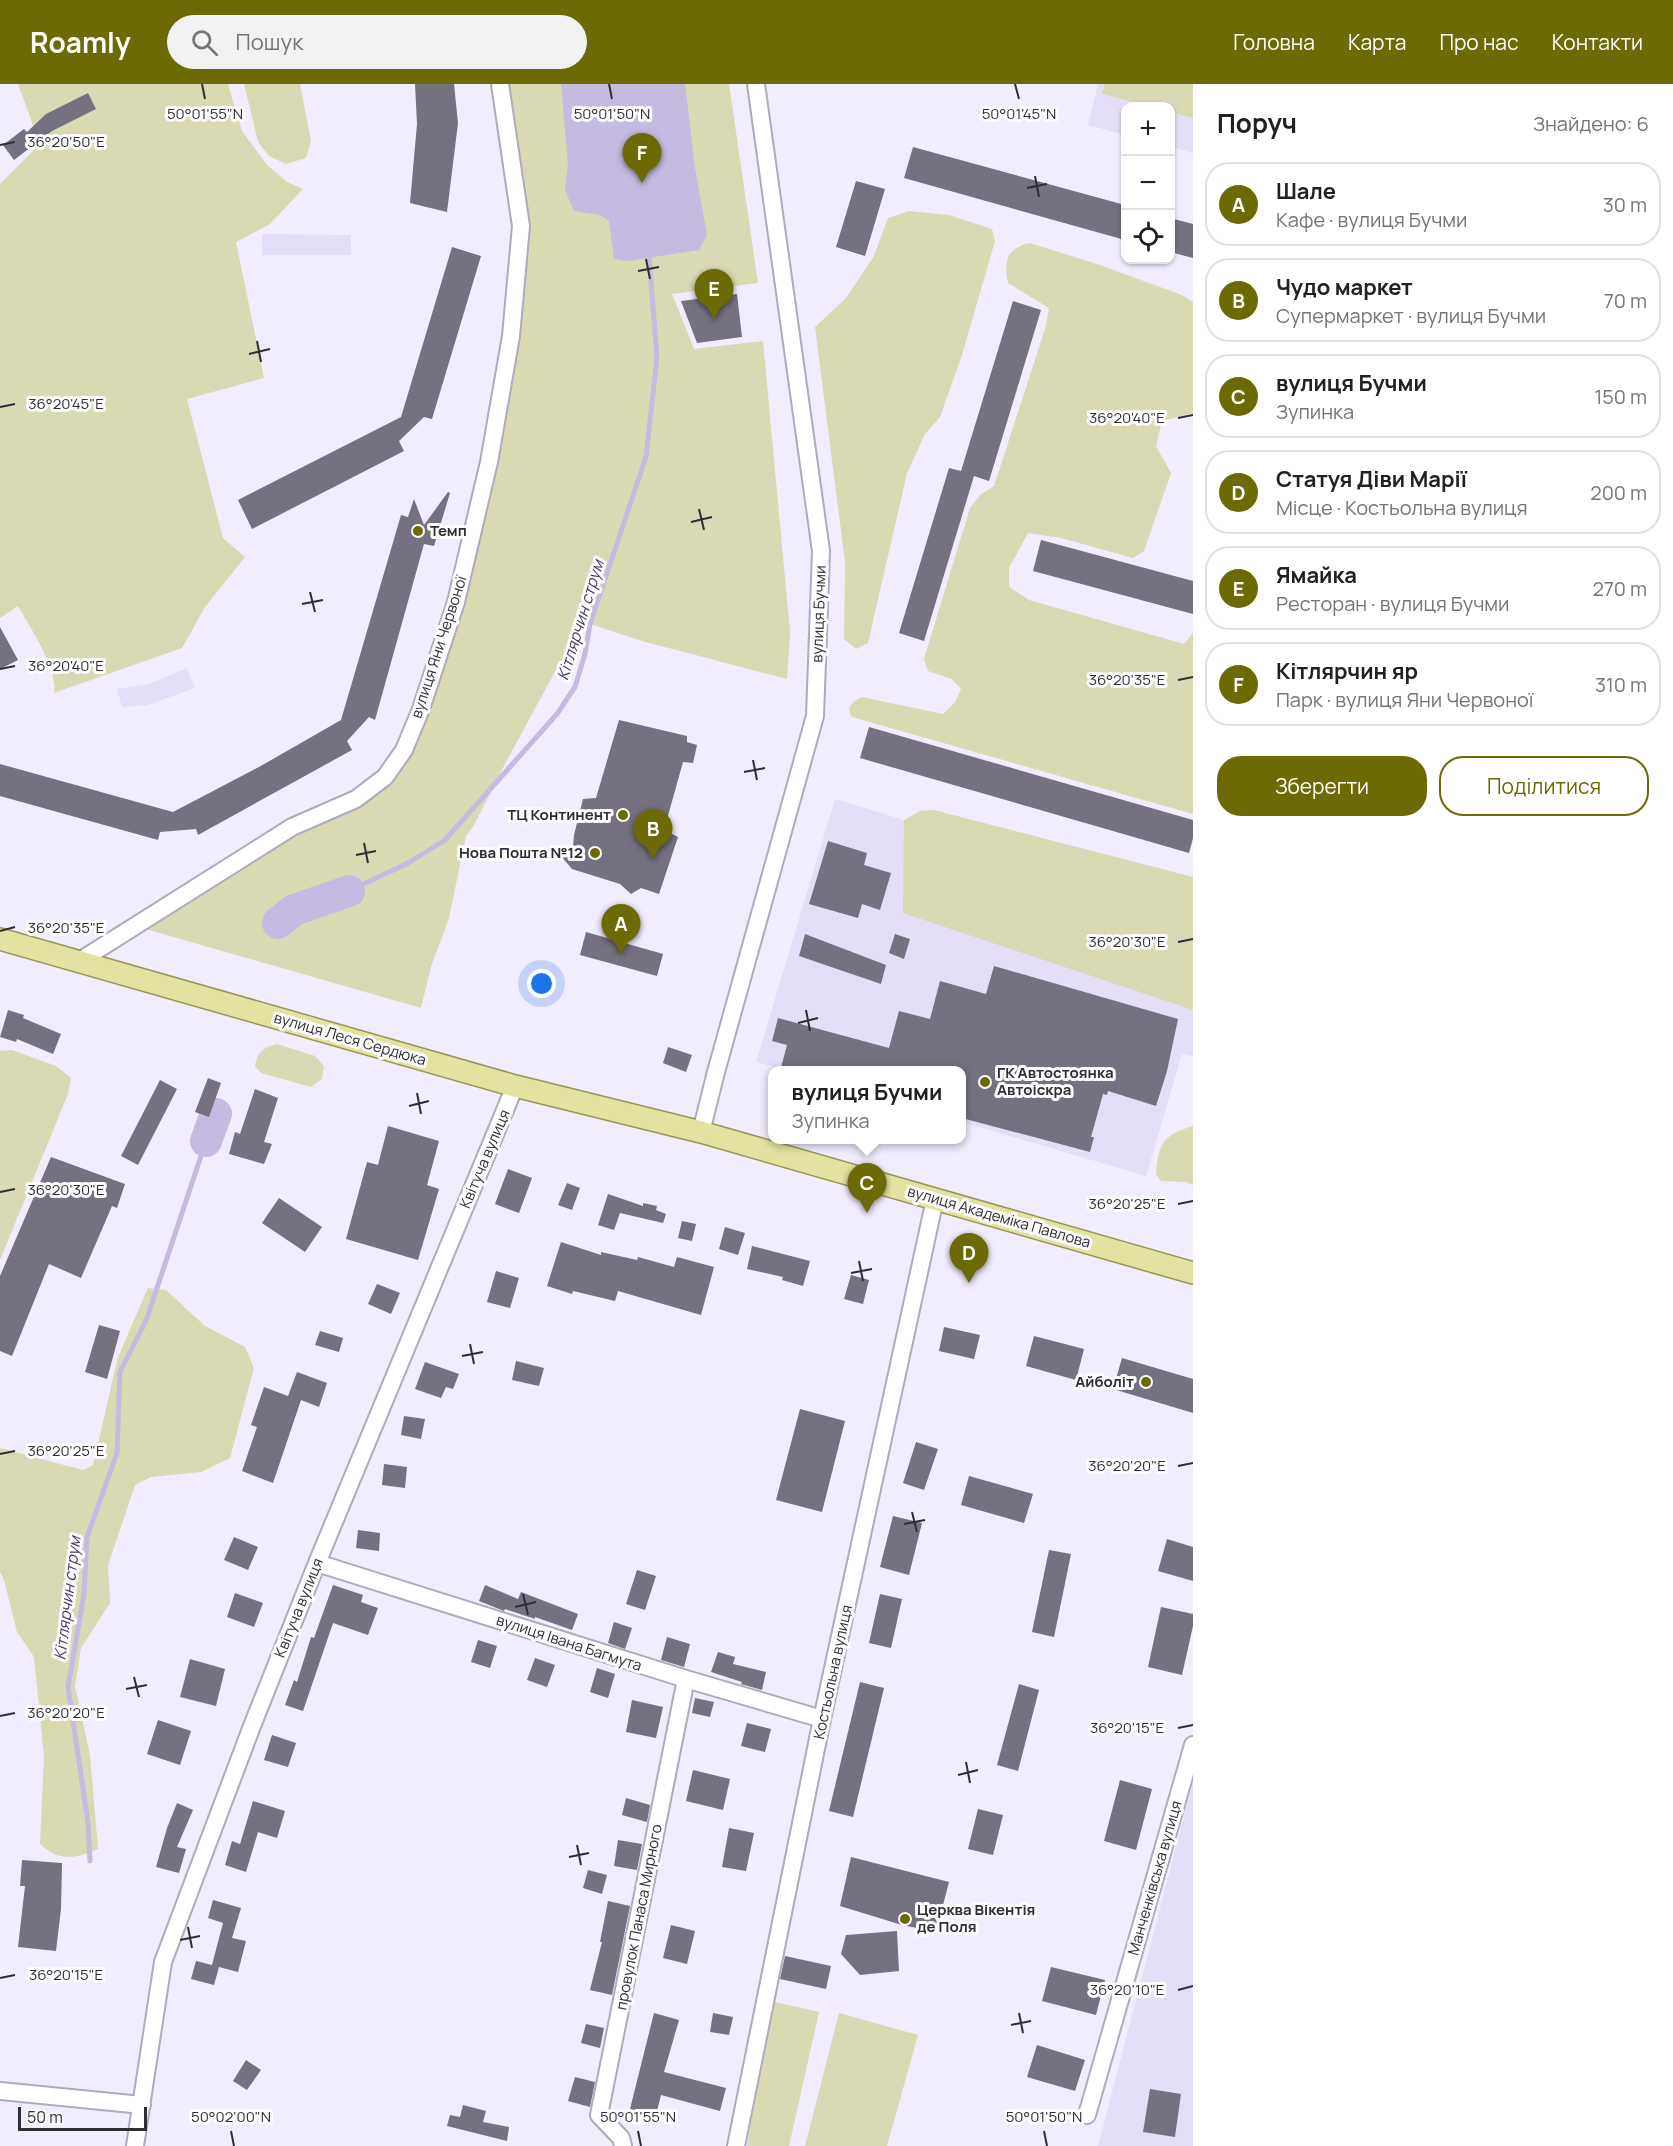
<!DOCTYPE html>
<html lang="uk">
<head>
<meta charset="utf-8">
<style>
  body { margin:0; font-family:Manrope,sans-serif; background:#f2f2f2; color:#202124 }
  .controls { position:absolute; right:18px; top:18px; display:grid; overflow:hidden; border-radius:12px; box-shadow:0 2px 4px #0004 }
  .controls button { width:54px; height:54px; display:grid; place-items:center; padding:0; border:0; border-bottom:2px solid #e0e0e0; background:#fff; color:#202124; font:30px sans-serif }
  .scale { position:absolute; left:18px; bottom:15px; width:129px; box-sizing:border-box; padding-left:6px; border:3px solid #302e35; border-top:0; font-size:16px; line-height:21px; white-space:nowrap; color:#302e35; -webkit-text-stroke:4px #fcfcfc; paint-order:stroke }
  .you { position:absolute; left:542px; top:900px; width:21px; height:21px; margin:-15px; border:4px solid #fff; border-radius:50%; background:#1a73e8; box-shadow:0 0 0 9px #1a73e833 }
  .badge { display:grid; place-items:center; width:39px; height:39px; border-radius:50%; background:#6c6a05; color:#fff; font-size:20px; font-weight:700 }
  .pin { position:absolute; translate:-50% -50px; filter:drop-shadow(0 2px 3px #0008) }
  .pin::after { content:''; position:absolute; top:32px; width:21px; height:18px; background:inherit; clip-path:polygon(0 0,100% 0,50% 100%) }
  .popup { position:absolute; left:768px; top:982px; width:198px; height:78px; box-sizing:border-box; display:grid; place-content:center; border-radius:12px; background:#fff; filter:drop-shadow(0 2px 4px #0005); font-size:20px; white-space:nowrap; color:#757577 }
  .popup b { font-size:22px; color:#202124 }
  .popup::after { content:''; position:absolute; left:50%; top:100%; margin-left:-12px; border:12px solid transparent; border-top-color:#fff }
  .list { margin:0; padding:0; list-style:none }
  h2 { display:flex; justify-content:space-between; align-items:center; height:78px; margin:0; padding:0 24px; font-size:26px }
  h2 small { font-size:20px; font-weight:400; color:#757577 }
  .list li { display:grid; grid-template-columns:39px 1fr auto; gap:18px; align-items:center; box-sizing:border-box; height:84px; margin:0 12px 12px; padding:0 12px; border:2px solid #e0e0e0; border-radius:24px }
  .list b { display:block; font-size:22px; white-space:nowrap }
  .list p { margin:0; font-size:20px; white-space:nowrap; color:#757577 }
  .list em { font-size:20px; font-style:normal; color:#757577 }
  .actions { display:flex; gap:12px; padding:18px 24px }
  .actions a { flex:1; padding:14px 0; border:2px solid #6c6a05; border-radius:24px; text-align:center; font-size:21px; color:#6c6a05 }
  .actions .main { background:#6c6a05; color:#fff }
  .icon { flex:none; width:33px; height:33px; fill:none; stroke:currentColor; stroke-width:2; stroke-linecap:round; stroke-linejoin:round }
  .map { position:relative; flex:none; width:1193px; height:2062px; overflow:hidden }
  header { display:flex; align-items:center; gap:36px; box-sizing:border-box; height:84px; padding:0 30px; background:#6c6a05; color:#fff }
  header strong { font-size:28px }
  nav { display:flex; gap:33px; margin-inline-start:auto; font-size:21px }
  .search { width:420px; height:54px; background:#f2f2f2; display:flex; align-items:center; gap:15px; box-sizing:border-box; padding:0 21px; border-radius:33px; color:#757577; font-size:22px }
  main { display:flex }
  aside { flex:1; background:#fff }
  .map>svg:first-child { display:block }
</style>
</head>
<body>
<header>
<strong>Roamly</strong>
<div class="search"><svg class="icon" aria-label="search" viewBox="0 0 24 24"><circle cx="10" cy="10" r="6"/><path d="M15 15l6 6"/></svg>Пошук</div>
<nav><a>Головна</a><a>Карта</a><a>Про нас</a><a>Контакти</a></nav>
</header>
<main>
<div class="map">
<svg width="1193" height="2062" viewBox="0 0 1193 2062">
  <rect width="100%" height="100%" fill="#f1ecfe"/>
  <!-- built -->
  <path fill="#e4def7" d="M1098,0H1193V69L1171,63L1170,22H1126L1125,51L1088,41Z
    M262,150L351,151V171H262Z
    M187,584L195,604L148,621L122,623L117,605L149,600Z
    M835,715L904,736V829L1193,926V972L1182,970L1146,1092L962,1038V986H786L756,978Z
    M1193,1698V2062H1098Z"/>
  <!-- green -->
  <path fill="#d9d9b4" d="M18,0H228L242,47L267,81L287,98L303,105L270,140L236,158L264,294L187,315L223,454L245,473L205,523L182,564L54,609C58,585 30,543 18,522L0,534V100L40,60Z
    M244,0H300L311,57L306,74L286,80L269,72L258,58Z
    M500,0H729L758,199L672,210L694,265L763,257L790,548L787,595L642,557L569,533L582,538L506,678L473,743L466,752L449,834L431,883L421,924L135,842L356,715L404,666L462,492L519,179Z
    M1105,0H1193V34L1171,28L1170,22H1150L1102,10Z
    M909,127L949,131L992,145L995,157L962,271L940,333L925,350L907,389L868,559L856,565L844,555L845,478L815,243L846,214L874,172L888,134Z
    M1030,159L1100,181L1182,211L1193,218V329L1162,337L1156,362L1171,389L1144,467L1133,474L1061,454L1028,449L1009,484V503L1029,516L1184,560L1193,549V730L852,633C845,623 853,617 862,613L943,630L955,618L961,605L952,595L928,587L924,575L970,424L980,411L994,402L1045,245L1049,224L1008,199C1003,177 1007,164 1030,159Z
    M934,726L1193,793V926L903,829L904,736L920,727Z
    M277,960L315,972L324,982L322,995L311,1003L261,989L255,982C258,967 263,964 277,960Z
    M12,966L56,982L71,994L68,1010L0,1176V967Z
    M1193,1042V1101L1186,1098L1161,1097L1156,1090C1158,1060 1163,1051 1193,1042Z
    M148,1204L166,1206L205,1242L245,1263L254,1284L230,1374L201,1388L151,1393L135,1401L108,1481L110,1519L81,1564L75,1602L90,1671L98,1765C74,1775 60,1778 40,1760L44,1672L34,1573L17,1548L4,1496L0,1488V1364L83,1386L93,1381L118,1273Z
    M770,1917L819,1928L789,2062H747Z
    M839,1929L918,1951L887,2062H805Z"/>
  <!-- water -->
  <path fill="#c5bbe0" d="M561,0H685L695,84L707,151L699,166L628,177L614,175L609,137L600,131L574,127L565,106L568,80Z"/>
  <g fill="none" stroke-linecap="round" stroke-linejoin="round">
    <!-- stream -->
    <path stroke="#c5bbe0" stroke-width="5" d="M349,807L408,779L445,756L557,630L575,603L585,570L590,540L646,373L657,273L649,173
      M90,1777L88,1739L68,1603L84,1510L87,1453L117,1369L120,1288L146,1237L206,1057"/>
    <!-- river -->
    <path stroke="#c5bbe0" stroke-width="32" d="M278,839L294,826L349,807
      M206,1057L216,1030"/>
  </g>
  <!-- building -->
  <path fill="#757181" d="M415,0H454L458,39L447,128L410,119L417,40Z
    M88,9L96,25L52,47L14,76L3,61L24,45L27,48L46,30Z
    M913,63L1125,121V156L904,94Z
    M856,97L885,105L865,172L836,163Z
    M1170,134L1193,140V174L1170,168Z
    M452,163L481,172L432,335L424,333L399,357L404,367L252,445L238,416L401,333Z
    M737,210L742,253L697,259L681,217Z
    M1013,217L1041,226L989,397L974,392L924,557L899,549L949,384L961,387Z
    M448,408L450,409L434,462L424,460L375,636L369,633L347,657L352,666L198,751L196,745L160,748L158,756L0,712V680L173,728L259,683L341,636L401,431L408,433L414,415L424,441Z
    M1041,456L1193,497V530L1033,487Z
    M0,543L18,576L0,585Z
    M619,636L687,652V658L697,661L693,679L683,678L664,746L678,753L659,810L641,804L631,810L620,800L572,785L561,772L573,763L574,751L583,715L596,714Z
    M869,643L1193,736V754L1189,769L860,674Z
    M828,757L867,769L864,781L891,789L880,826L862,820L858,834L809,820Z
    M586,848L663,870L657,892L580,871Z
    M805,850L886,881L881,900L799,872Z
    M895,850L910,855L904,875L889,869Z
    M994,882L1178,935L1167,987L1156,1022L1108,1007L1107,1011L1103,1010L1091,1053H1094L1090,1068L962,1034V987H780L787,961L772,957L778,934L889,964L899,927L930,935L940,897L986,910Z
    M8,926L24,931L23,934L61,950L53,970L17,955L16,958L0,953Z
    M668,963L692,971L686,988L663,979Z
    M208,994L221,999L209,1033L195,1028Z
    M160,996L177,1005L138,1081L121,1072Z
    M255,1005L278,1014L264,1058L272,1060L264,1080L229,1070L235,1048L240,1050Z
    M388,1042L439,1057L427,1101L439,1105L418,1176L346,1155L367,1078L378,1081Z
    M51,1073L125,1100L117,1124L112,1122L81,1194L49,1180L12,1272L0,1267V1192Z
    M508,1085L532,1094L519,1129L495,1120Z
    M567,1099L580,1104L572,1126L558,1121Z
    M608,1110L643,1122V1119L657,1122L656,1126L666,1130L663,1139L620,1129L614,1146L598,1141Z
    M279,1114L322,1143L305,1168L262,1139Z
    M682,1137L696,1140L692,1157L678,1154Z
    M725,1143L745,1149L738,1171L719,1165Z
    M561,1158L601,1171V1168L637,1176L638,1173L674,1183L677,1173L714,1183L701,1231L618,1207L615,1217L573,1207L572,1210L547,1202Z
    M752,1162L810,1177L803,1202L782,1196L783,1193L747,1185Z
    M496,1187L519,1194L510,1224L487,1218Z
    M851,1191L869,1196L863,1220L844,1215Z
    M377,1200L400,1209L391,1230L368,1220Z
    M99,1241L120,1247L107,1295L85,1288Z
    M944,1243L980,1251L974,1275L939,1267Z
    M320,1247L343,1254L339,1268L315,1261Z
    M1034,1252L1084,1265L1076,1296L1026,1282Z
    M1122,1274L1193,1295V1329L1113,1305Z
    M516,1277L544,1284L539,1302L512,1296Z
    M425,1278L459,1290L453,1305L446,1303L441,1314L415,1305Z
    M297,1288L327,1299L319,1323L301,1316L273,1399L242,1387L257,1343L251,1341L264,1303L288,1312Z
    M800,1325L845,1337L822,1428L776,1416Z
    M404,1332L425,1335L421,1355L401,1351Z
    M916,1358L938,1365L924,1406L903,1399Z
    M384,1380L407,1383L405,1404L382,1401Z
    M969,1392L1033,1410L1024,1439L961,1421Z
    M893,1432L922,1439L909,1491L880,1483Z
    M358,1446L380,1449L379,1467L356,1464Z
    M234,1453L258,1463L248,1486L224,1476Z
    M1167,1455L1193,1463V1497L1158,1487Z
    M1049,1466L1071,1470L1054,1553L1032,1548Z
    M637,1486L656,1492L645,1526L626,1520Z
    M333,1501L363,1511L361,1518L378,1524L368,1551L333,1539L303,1627L285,1621L294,1596L297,1598L311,1553L314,1554Z
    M485,1501L518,1515L521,1508L578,1530L572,1546L535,1533V1535L505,1525L504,1527L479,1517Z
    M235,1509L263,1519L254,1543L227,1533Z
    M880,1510L902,1515L891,1564L869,1559Z
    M1161,1523L1193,1530V1542L1182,1591L1148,1583Z
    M614,1538L632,1544L625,1565L608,1559Z
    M667,1553L690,1560L684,1583L661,1576Z
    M478,1556L497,1562L490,1584L471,1578Z
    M718,1568L735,1573L733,1580L766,1588L762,1606L741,1600L742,1598L711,1588Z
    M535,1574L555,1581L547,1603L527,1596Z
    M190,1575L225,1585L216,1622L180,1613Z
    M597,1584L615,1590L608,1614L590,1608Z
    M860,1598L884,1604L853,1733L829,1727Z
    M1019,1600L1039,1606L1018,1687L997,1681Z
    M695,1614L714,1618L710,1633L692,1629Z
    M632,1616L663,1623L656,1654L626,1648Z
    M158,1636L191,1647L180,1681L147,1670Z
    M747,1639L771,1645L765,1668L741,1662Z
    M272,1651L296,1659L288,1683L264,1676Z
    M693,1686L730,1695L723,1726L686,1717Z
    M1120,1696L1152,1705L1136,1766L1104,1757Z
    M626,1714L650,1721L647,1738L622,1731Z
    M253,1717L285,1727L277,1754L258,1748L246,1788L225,1781L232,1757L240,1760Z
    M177,1719L193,1726L177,1763L186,1765L179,1789L156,1783L167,1744Z
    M978,1725L1003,1731L993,1771L968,1765Z
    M729,1744L754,1749L746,1787L722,1783Z
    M618,1756L642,1760L637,1786L614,1782Z
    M851,1773L949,1798L936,1848L902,1841L840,1822Z
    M22,1776L62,1779L61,1825L56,1867L18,1863L25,1802H20Z
    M588,1786L607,1791L602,1810L583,1804Z
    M213,1816L241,1824L232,1854L246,1857L238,1888L219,1883L214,1901L191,1895L196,1877L212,1881L223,1839L208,1834Z
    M608,1817L630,1822L612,1911L590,1906L602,1858H600Z
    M671,1841L695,1847L687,1880L663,1874Z
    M897,1847L899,1887L860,1891L841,1870L846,1851Z
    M785,1872L831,1882L826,1905L780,1895Z
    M1051,1883L1105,1896L1096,1931L1042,1917Z
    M654,1929L679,1936L664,1988L726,2004L720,2027L661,2011L656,2031L630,2025Z
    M713,1929L733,1933L729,1951L710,1948Z
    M586,1940L604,1944L600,1964L581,1959Z
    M1037,1961L1085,1976L1075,2007L1027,1993Z
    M246,1976L261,1986L247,2006L233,1997Z
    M575,1993L595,1998L590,2023L568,2017Z
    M1150,2005L1181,2010L1175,2053L1143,2048Z
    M463,2021L486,2027L483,2038L509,2043L507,2057L447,2042L450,2031L460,2033Z"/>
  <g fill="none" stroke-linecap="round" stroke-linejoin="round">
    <defs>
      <path id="minor" d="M78,878L292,743L356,715L385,693L404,666L421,625L456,518L489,378L511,252L521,142L500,0
        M701,1048L716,988L815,632L821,467L756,0
        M317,1479L686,1595L822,1635
        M0,2007L142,2021
        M1087,2031L1193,1661
        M135,2062L163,1878L252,1642L317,1479L515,1002
        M623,2062L621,2054L599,2031L686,1595
        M736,2062L822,1635L935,1115"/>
      <path id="major" d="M0,855L515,1002L701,1048L1193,1189"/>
    </defs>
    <!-- minor casing -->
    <use href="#minor" stroke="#afaabc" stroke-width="20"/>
    <!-- major casing -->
    <use href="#major" stroke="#999753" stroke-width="24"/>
    <!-- minor -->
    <use href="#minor" stroke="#fff" stroke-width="16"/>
    <!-- major -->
    <use href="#major" stroke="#e3e2a1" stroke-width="21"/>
  </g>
  <!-- ticks -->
  <path fill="none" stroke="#302e35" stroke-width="2" d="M202,0L205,15M609,0L612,15M1015,0L1019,15M0,61L15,58M1035,92L1039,113M1027,104L1047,100M646,175L650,195M638,187L659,183M257,257L261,278M249,270L270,265M0,323L15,320M1178,334L1193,331M699,425L704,446M691,438L712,433M310,508L315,528M302,520L323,516M0,585L15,582M1178,596L1193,593M753,676L757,696M744,688L765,684M364,759L368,779M356,771L376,767M0,847L15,843M1178,858L1193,855M806,926L810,947M798,939L818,934M417,1009L421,1030M409,1022L429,1017M0,1108L15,1105M1178,1120L1193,1117M859,1177L863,1197M851,1189L872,1185M470,1260L474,1280M462,1272L483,1268M0,1370L15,1367M1178,1382L1193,1379M912,1428L917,1448M904,1440L925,1436M523,1510L528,1531M515,1523L536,1518M134,1593L139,1613M126,1605L147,1601M0,1632L15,1629M1178,1644L1193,1641M966,1678L970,1699M958,1691L978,1686M577,1761L581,1781M569,1773L589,1769M188,1843L192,1864M180,1856L200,1852M0,1894L15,1891M1178,1906L1193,1902M1019,1929L1023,1949M1011,1941L1031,1937M231,2047L234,2062M638,2047L641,2062M1044,2047L1047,2062"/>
  <!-- markers -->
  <g fill="#6c6a05" stroke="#fcfcfc" stroke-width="2">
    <circle cx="418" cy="447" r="6"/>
    <circle cx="623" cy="731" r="6"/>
    <circle cx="595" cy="769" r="6"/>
    <circle cx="985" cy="998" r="6"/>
    <circle cx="1146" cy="1298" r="6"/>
    <circle cx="905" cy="1835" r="6"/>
  </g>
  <g text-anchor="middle" stroke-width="6" stroke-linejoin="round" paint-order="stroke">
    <!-- poi labels -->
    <g font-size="15" font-weight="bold" fill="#302e35" stroke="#fcfcfc" text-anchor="start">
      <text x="430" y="452">Темп</text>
      <text x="611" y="736" text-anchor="end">ТЦ Континент</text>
      <text x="583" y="774" text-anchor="end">Нова Пошта №12</text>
      <text x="997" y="994">ГК Автостоянка<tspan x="997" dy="17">Автоіскра</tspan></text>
      <text x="1134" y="1303" text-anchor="end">Айболіт</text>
      <text x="917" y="1831">Церква Вікентія<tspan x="917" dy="17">де Поля</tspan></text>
    </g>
    <!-- street labels -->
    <g font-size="15" fill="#302e35" stroke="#fcfcfc">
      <text transform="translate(819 530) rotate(-88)" y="5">вулиця Бучми</text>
      <text transform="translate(439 563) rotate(-72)" y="5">вулиця Яни Червоної</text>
      <text transform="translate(350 955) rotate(16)" y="5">вулиця Леся Сердюка</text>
      <text transform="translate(485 1075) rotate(-67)" y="5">Квітуча вулиця</text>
      <text transform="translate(999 1133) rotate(16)" y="5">вулиця Академіка Павлова</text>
      <text transform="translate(299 1524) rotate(-68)" y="5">Квітуча вулиця</text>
      <text transform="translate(569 1559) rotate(18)" y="5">вулиця Івана Багмута</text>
      <text transform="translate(833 1588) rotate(-78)" y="5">Костьольна вулиця</text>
      <text transform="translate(1155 1794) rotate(-74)" y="5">Манченківська вулиця</text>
      <text transform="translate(639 1833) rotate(-79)" y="5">провулок Панаса Мирного</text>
    </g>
    <!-- water labels -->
    <g font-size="16" font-style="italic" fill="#473767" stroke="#fcfcfc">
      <text transform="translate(580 536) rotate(-73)" y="6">Кітлярчин струм</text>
      <text transform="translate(67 1514) rotate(-83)" y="6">Кітлярчин струм</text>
    </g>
  </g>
  <g font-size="15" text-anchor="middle" fill="#302e35" stroke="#fcfcfc" stroke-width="6" stroke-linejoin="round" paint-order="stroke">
    <text x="205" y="35">50°01'55"N</text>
    <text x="612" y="35">50°01'50"N</text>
    <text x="1019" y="35">50°01'45"N</text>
    <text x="66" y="63">36°20'50"E</text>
    <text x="66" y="325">36°20'45"E</text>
    <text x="1127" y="339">36°20'40"E</text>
    <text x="66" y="587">36°20'40"E</text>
    <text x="1127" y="601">36°20'35"E</text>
    <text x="66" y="849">36°20'35"E</text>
    <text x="1127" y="863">36°20'30"E</text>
    <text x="66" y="1111">36°20'30"E</text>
    <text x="1127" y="1125">36°20'25"E</text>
    <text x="66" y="1372">36°20'25"E</text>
    <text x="1127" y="1387">36°20'20"E</text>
    <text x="66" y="1634">36°20'20"E</text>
    <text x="1127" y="1649">36°20'15"E</text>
    <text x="66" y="1896">36°20'15"E</text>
    <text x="1127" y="1911">36°20'10"E</text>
    <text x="231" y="2038">50°02'00"N</text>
    <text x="638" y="2038">50°01'55"N</text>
    <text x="1044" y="2038">50°01'50"N</text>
  </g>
</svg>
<div class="controls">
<button>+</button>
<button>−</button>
<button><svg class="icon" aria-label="locate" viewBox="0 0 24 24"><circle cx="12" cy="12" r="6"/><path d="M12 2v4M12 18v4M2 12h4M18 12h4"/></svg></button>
</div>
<div class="scale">50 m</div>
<div class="you"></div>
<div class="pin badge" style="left:621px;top:870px">A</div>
<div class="pin badge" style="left:653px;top:775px">B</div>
<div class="pin badge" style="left:867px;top:1129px">C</div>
<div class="popup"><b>вулиця Бучми</b>Зупинка</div>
<div class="pin badge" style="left:969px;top:1199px">D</div>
<div class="pin badge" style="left:714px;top:235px">E</div>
<div class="pin badge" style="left:642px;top:99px">F</div>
</div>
<aside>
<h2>Поруч<small>Знайдено: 6</small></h2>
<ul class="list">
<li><span class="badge">A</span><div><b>Шале</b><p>Кафе · вулиця Бучми</p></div><em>30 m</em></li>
<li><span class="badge">B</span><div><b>Чудо маркет</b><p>Супермаркет · вулиця Бучми</p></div><em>70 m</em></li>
<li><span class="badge">C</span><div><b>вулиця Бучми</b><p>Зупинка</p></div><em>150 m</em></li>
<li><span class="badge">D</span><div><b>Статуя Діви Марії</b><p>Місце · Костьольна вулиця</p></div><em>200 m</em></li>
<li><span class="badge">E</span><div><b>Ямайка</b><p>Ресторан · вулиця Бучми</p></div><em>270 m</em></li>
<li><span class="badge">F</span><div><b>Кітлярчин яр</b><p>Парк · вулиця Яни Червоної</p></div><em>310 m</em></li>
</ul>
<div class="actions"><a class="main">Зберегти</a><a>Поділитися</a></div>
</aside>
</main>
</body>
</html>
